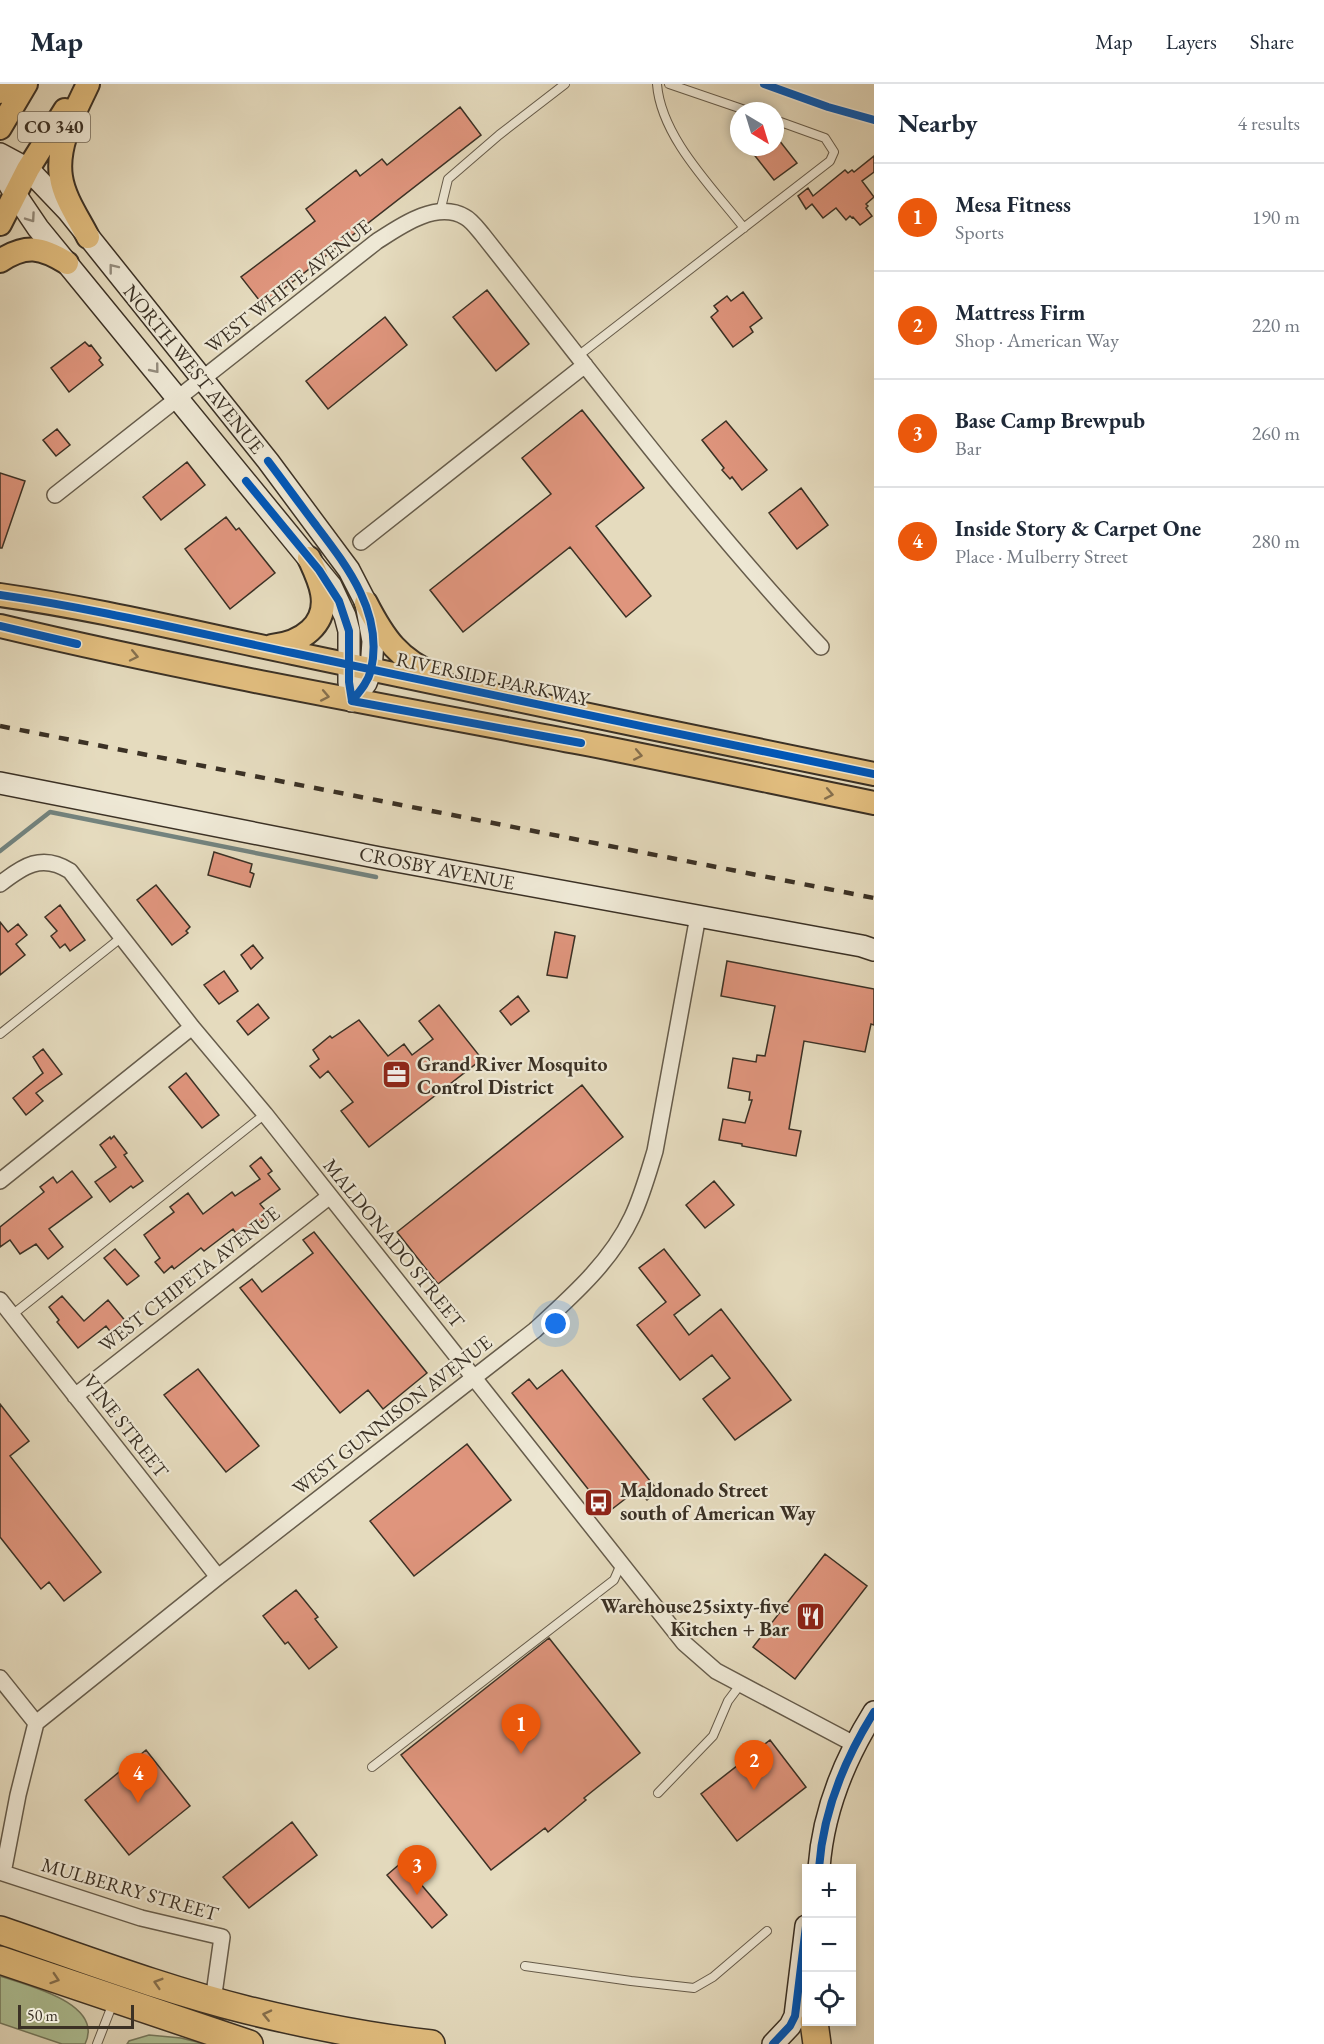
<!DOCTYPE html>
<html lang="en">
<head>
<meta charset="utf-8">
<style>
  body { margin:0; font-family:"EB Garamond",serif; background:#f6f6f7; color:#1f2937 }
  .controls { position:absolute; right:18px; bottom:18px; display:grid; overflow:hidden; border-radius:0px; box-shadow:0 3px 9px #0003 }
  .controls button { width:54px; height:54px; display:grid; place-items:center; padding:0; border:0; border-bottom:2px solid #e0e1e3; background:#fff; color:#1f2937; font:30px sans-serif }
  .compass { position:absolute; left:730px; top:18px; width:54px; height:54px; border-radius:50%; background:#fff; box-shadow:0 3px 9px #0003; rotate:142deg }
  .scale { position:absolute; left:18px; bottom:15px; width:116px; box-sizing:border-box; padding-left:6px; border:3px solid #3b3125; border-top:0; font-size:16px; line-height:21px; white-space:nowrap; color:#3b3125; -webkit-text-stroke:4px #eee8d5; paint-order:stroke }
  .you { position:absolute; left:556px; top:1240px; width:21px; height:21px; margin:-15px; border:4px solid #fff; border-radius:50%; background:#1a73e8; box-shadow:0 0 0 9px #1a73e833 }
  .badge { display:grid; place-items:center; width:39px; height:39px; border-radius:50%; background:#ea580c; color:#fff; font-size:20px; font-weight:700 }
  .pin { position:absolute; translate:-50% -50px; filter:drop-shadow(0 2px 3px #0008) }
  .pin::after { content:''; position:absolute; top:32px; width:21px; height:18px; background:inherit; clip-path:polygon(0 0,100% 0,50% 100%) }
  .list { margin:0; padding:0; list-style:none }
  h2 { display:flex; justify-content:space-between; align-items:center; height:78px; margin:0; padding:0 24px; font-size:26px }
  h2 small { font-size:20px; font-weight:400; color:#747a83 }
  .list li { display:grid; grid-template-columns:39px 1fr auto; gap:18px; align-items:center; box-sizing:border-box; height:108px; padding:0 24px; border-top:2px solid #e0e1e3 }
  .list b { display:block; font-size:22px; white-space:nowrap }
  .list p { margin:0; font-size:20px; white-space:nowrap; color:#747a83 }
  .list em { font-size:20px; font-style:normal; color:#747a83 }
  .icon { flex:none; width:33px; height:33px; fill:none; stroke:currentColor; stroke-width:2; stroke-linecap:round; stroke-linejoin:round }
  .map { position:relative; flex:none; width:874px; height:1960px; overflow:hidden }
  header { display:flex; align-items:center; gap:36px; box-sizing:border-box; height:84px; padding:0 30px; background:#fff; border-bottom:2px solid #e0e1e3 }
  header strong { font-size:28px }
  nav { display:flex; gap:33px; margin-inline-start:auto; font-size:21px }
  main { display:flex }
  aside { flex:1; background:#fff }
  .map>svg:first-child { display:block }
</style>
</head>
<body>
<header>
<strong>Map</strong>
<nav><a>Map</a><a>Layers</a><a>Share</a></nav>
</header>
<main>
<div class="map">
<svg width="874" height="1960" viewBox="0 0 874 1960">
  <rect width="100%" height="100%" fill="#e5dbbe"/>
  <filter id="stains"><feTurbulence type="fractalNoise" baseFrequency=".00333" numOctaves="4"/><feColorMatrix values="0 0 0 0 .2 0 0 0 0 .09 0 0 0 0 .02 0 0 0 .5 -.17"/></filter>
  <radialGradient id="worn" r=".72"><stop offset=".6" stop-color="#630" stop-opacity="0"/><stop offset="1" stop-color="#630" stop-opacity=".3"/></radialGradient>
  <!-- green -->
  <path fill="#aec196" stroke="#74795e" stroke-width="1.5" d="M0,1892C26,1901 105,1919 85,1960H62L0,1939Z
    M149,1951L181,1954L205,1960H127L129,1957Z"/>
  <g fill="none" stroke-linecap="round" stroke-linejoin="round">
    <!-- stream -->
    <path stroke="#73837e" stroke-width="4.5" d="M0,767L50,728L376,793"/>
  </g>
  <!-- building -->
  <path fill="#df957d" stroke="#3b3125" stroke-width="1.5" d="M460,23L481,51L263,221L241,193L315,137L306,125L356,86L360,92L382,75L387,81Z
    M775,51L797,79L774,96L748,63H775Z
    M874,72V88L862,97L874,113L866,120L868,122L866,124L872,132L860,141L853,133L852,134L850,132L846,136L836,124L823,134L812,120L806,125L798,112L808,104L813,112L845,86L848,89L852,86L854,88Z
    M487,206L529,260L496,287L453,233Z
    M743,208L762,234L750,243L753,248L733,263L711,233L718,227L714,222L727,212L731,217Z
    M385,233L407,261L328,325L306,297Z
    M85,258L89,262L91,261L101,274L99,276L103,281L69,308L51,284Z
    M582,326L644,404L596,442L651,512L626,533L570,463L463,548L430,506L551,410L522,374Z
    M726,337L767,386L742,406L732,393L730,395L722,386L724,384L702,356Z
    M57,345L70,361L56,372L43,356Z
    M187,378L205,401L161,436L143,413Z
    M0,389L25,397L2,464H0Z
    M801,404L828,441L797,465L769,429Z
    M226,433L236,446L239,444L275,489L230,525L185,465Z
    M214,768L252,780L250,788L254,790L250,803L208,791Z
    M156,801L190,843L186,847L188,849L172,861L137,816Z
    M60,821L85,856L70,867L65,860L60,864L51,852L57,847L45,833Z
    M0,838L8,848L18,840L27,851L16,860L25,871L0,891Z
    M555,848L575,852L567,894L547,891Z
    M253,861L263,874L251,885L241,871Z
    M727,877L874,905V941L871,940L865,968L804,957L789,1045L801,1047L796,1072L742,1062V1060L719,1056L723,1035L745,1039L752,1016H749L750,1008L728,1004L733,974L756,978L757,971L765,972L775,922L721,912Z
    M224,887L238,907L219,920L204,901Z
    M518,912L529,927L511,941L500,927Z
    M258,920L269,934L248,951L237,937Z
    M439,921L482,975L369,1063L341,1027L353,1018L328,987L320,994L310,982L319,975L313,966L330,952L332,954L359,936L388,972L404,960L412,971L433,955L419,937Z
    M43,965L62,990L36,1009L43,1017L26,1031L13,1014L43,989L33,973Z
    M186,989L219,1031L202,1044L169,1003Z
    M582,1001L623,1053L438,1200L397,1148Z
    M114,1052L127,1069L124,1071L143,1097L133,1104L131,1102L110,1118L95,1098L116,1083L100,1061L110,1053L111,1055Z
    M261,1073L272,1087L268,1090L280,1105L260,1120L270,1132L239,1154L233,1145L204,1167L201,1164L174,1185L172,1182L164,1189L155,1178L160,1174L144,1151L174,1128L170,1123L188,1109L203,1130L232,1108L235,1112L260,1095L250,1082Z
    M72,1087L92,1113L49,1145L63,1163L48,1175L36,1160L20,1170L10,1156L0,1163V1143L44,1108L40,1103L53,1093L57,1099Z
    M714,1097L734,1121L705,1144L686,1121Z
    M314,1148L427,1289L383,1325L368,1306L340,1329L240,1204L252,1195L262,1208L313,1169L303,1156Z
    M115,1165L139,1192L127,1201L104,1174Z
    M664,1165L700,1211L674,1231L689,1251L721,1225L791,1316L735,1356L703,1315L730,1294L712,1271L680,1296L637,1241L666,1218L639,1184Z
    M62,1212L84,1237L108,1216L127,1239L113,1251L106,1242L78,1264L57,1238L59,1236L49,1223Z
    M198,1285L259,1362L226,1388L164,1311Z
    M562,1286L658,1407L647,1416L638,1405L607,1429L512,1309L529,1295L537,1305Z
    M0,1320L29,1357L10,1372L101,1488L64,1517L49,1498L41,1505L0,1453Z
    M467,1360L511,1416L414,1492L370,1437Z
    M825,1470L867,1502L795,1595L753,1563Z
    M296,1506L318,1533L315,1535L337,1563L309,1585L288,1558L285,1560L263,1532Z
    M549,1554L640,1669L584,1714L586,1716L548,1748L545,1744L491,1786L401,1671Z
    M770,1656L806,1703L737,1757L701,1710Z
    M146,1666L190,1722L129,1771L85,1716Z
    M292,1738L317,1771L249,1824L223,1793Z
    M402,1778L447,1831L432,1844L387,1791Z"/>
  <g fill="none" stroke-linecap="round" stroke-linejoin="round">
    <defs>
      <path id="lane" d="M657,0C661,53 712,103 744,144
        M669,0L748,27
        M440,128L448,95L499,51L565,0
        M578,272L830,77L834,68L825,54L775,36
        M0,950L122,853
        M12,1231L265,1030
        M372,1683L614,1496L621,1480
        M658,1709L713,1652L728,1617L740,1601
        M525,1882L631,1897L694,1904L713,1893L767,1847
        M97,1960L113,1919"/>
      <path id="street" d="M55,411L376,158C399,143 436,116 465,133C471,136 477,144 482,150C592,289 699,433 821,563
        M361,458L585,281
        M0,800C23,782 42,769 70,787L192,943L265,1030L684,1559L716,1587L854,1660
        M0,1097L192,943
        M0,1216L218,1493
        M75,1312L330,1112
        M0,1594L36,1639
        M0,1788L141,1834L222,1853L213,1917
        M3,1789L18,1711L36,1639L218,1493L535,1246C571,1213 611,1178 632,1133C642,1112 648,1090 655,1067L698,832"/>
      <path id="secondary" d="M0,70L28,85L68,127L268,377L349,486L366,519L373,557L371,586L366,599L352,617
        M0,85L15,110L38,144L331,502L345,532L349,547V598L352,617
        M0,699L380,774L862,862L874,866
        M819,1784C823,1728 844,1676 874,1628
        M773,1960L790,1942L795,1932L806,1842"/>
      <path id="primary" d="M88,0C75,28 56,61 61,93C64,114 79,135 88,153
        M0,8L10,0
        M0,44L26,0
        M0,140L28,85L65,26
        M0,177C26,160 41,163 67,179
        M0,511C98,525 196,549 293,569C487,609 680,651 874,690
        M366,519C384,554 399,576 436,591
        M0,542C193,588 387,622 581,659C679,678 776,699 874,719
        M272,562C301,559 328,541 322,509C320,497 314,485 309,474"/>
      <path id="highway" d="M0,1846C82,1874 163,1905 247,1926C308,1941 369,1953 431,1960
        M0,1876L249,1960
        M814,1938L817,1960"/>
    </defs>
    <!-- lane casing -->
    <use href="#lane" stroke="#665c4b" stroke-width="10"/>
    <!-- street casing -->
    <use href="#street" stroke="#665c4b" stroke-width="18"/>
    <!-- secondary casing -->
    <use href="#secondary" stroke="#3b3125" stroke-width="24"/>
    <!-- primary casing -->
    <use href="#primary" stroke="#3b3125" stroke-width="26"/>
    <!-- highway casing -->
    <use href="#highway" stroke="#3b3125" stroke-width="30"/>
    <!-- lane -->
    <use href="#lane" stroke="#eee8d5" stroke-width="8"/>
    <!-- street -->
    <use href="#street" stroke="#eee8d5" stroke-width="15"/>
    <!-- secondary -->
    <use href="#secondary" stroke="#eee8d5" stroke-width="21"/>
    <!-- primary -->
    <use href="#primary" stroke="#e2be7f" stroke-width="22"/>
    <!-- highway -->
    <use href="#highway" stroke="#e2be7f" stroke-width="27"/>
    <!-- rail -->
    <path stroke="#3b3125" stroke-width="4.5" stroke-dasharray="10 10" stroke-linecap="butt" d="M0,642L874,814"/>
    <defs>
      <path id="cycleway" d="M764,0L828,23L874,36
        M268,377C284,398 299,419 315,440C347,482 384,529 371,586C368,598 360,607 352,617
        M246,397L319,486L339,517L349,547V598L352,617
        M0,511C98,525 196,549 293,569C487,609 680,651 874,690
        M0,542L77,560
        M352,617L581,659
        M819,1784C823,1728 844,1676 874,1628
        M773,1960L790,1942L795,1932L806,1842"/>
    </defs>
    <!-- cycleway casing -->
    <use href="#cycleway" stroke="#eee8d5" stroke-width="11"/>
    <!-- cycleway -->
    <use href="#cycleway" stroke="#0057b8" stroke-width="8"/>
  </g>
  <!-- one-way arrows -->
  <defs><path id="oneway-chevron" d="M-2-3.5L2.5 0L-2 3.5" fill="none" stroke-width="1.6" stroke-linecap="round" stroke-linejoin="round" transform="scale(1.5)"/></defs>
  <g stroke="#948c7d">
    <use href="#oneway-chevron" transform="translate(31 134) rotate(55)"/>
    <use href="#oneway-chevron" transform="translate(113 184) rotate(-128)"/>
    <use href="#oneway-chevron" transform="translate(155 285) rotate(51)"/>
  </g>
  <g stroke="#86704e">
    <use href="#oneway-chevron" transform="translate(134 572) rotate(12)"/>
    <use href="#oneway-chevron" transform="translate(325 612) rotate(11)"/>
    <use href="#oneway-chevron" transform="translate(638 671) rotate(11)"/>
    <use href="#oneway-chevron" transform="translate(829 710) rotate(11)"/>
    <use href="#oneway-chevron" transform="translate(55 1895) rotate(18)"/>
    <use href="#oneway-chevron" transform="translate(158 1899) rotate(-163)"/>
    <use href="#oneway-chevron" transform="translate(267 1931) rotate(-167)"/>
  </g>
  <!-- icons -->
  <defs>
    <symbol id="office-square" viewBox="-11 -11 22 22"><rect x="-9" y="-9" width="18" height="18" rx="4" fill="#8f2418" stroke="#eee8d5"/><path d="M-6-3h4V-5.5h4V-3h4V5H-6ZM-1-4.5V-3h2v-1.5ZM-6 0V1H6V0Z" fill="#fff"/></symbol>
    <symbol id="bus-square" viewBox="-11 -11 22 22"><rect x="-9" y="-9" width="18" height="18" rx="4" fill="#8f2418" stroke="#eee8d5"/><path d="M-5-6H5V4H4V6H2V4H-2V6H-4V4H-5ZM-3.5-4V0h7V-4ZM-3.5 1.2v1.5H-2V1.2ZM2 1.2v1.5H3.5V1.2Z" fill="#fff"/></symbol>
    <symbol id="restaurant-square" viewBox="-11 -11 22 22"><rect x="-9" y="-9" width="18" height="18" rx="4" fill="#8f2418" stroke="#eee8d5"/><path d="M-5-6h1v4h1v-4h1v4h1v-4h1v5L-1.5 .5V6h-2V.5L-5-1ZM5-6V6H3V1.5H1.5Q1.5-4 5-6Z" fill="#fff"/></symbol>
  </defs>
  <g fill-rule="evenodd">
    <use href="#office-square" x="380" y="974" width="33" height="33"/>
    <use href="#bus-square" x="582" y="1402" width="33" height="33"/>
    <use href="#restaurant-square" x="794" y="1516" width="33" height="33"/>
  </g>
  <g text-anchor="middle" stroke-width="4.5" stroke-linejoin="round" paint-order="stroke">
    <!-- shield labels -->
    <rect fill="#eee8d5" stroke="#71685a" stroke-width="1.5" x="18" y="28" width="72" height="30" rx="4.5"/>
    <g font-size="18" font-weight="bold" fill="#3b3125">
      <text x="54" y="49">CO 340</text>
    </g>
    <!-- street labels -->
    <g font-size="20" fill="#3b3125" stroke="#eee8d5">
      <text transform="translate(288 202) rotate(-38)" y="7">WEST WHITE AVENUE</text>
      <text transform="translate(194 285) rotate(51)" y="7">NORTH WEST AVENUE</text>
      <text transform="translate(493 595) rotate(12)" y="7">RIVERSIDE PARKWAY</text>
      <text transform="translate(437 784) rotate(11)" y="7">CROSBY AVENUE</text>
      <text transform="translate(394 1159) rotate(51)" y="7">MALDONADO STREET</text>
      <text transform="translate(189 1195) rotate(-38)" y="7">WEST CHIPETA AVENUE</text>
      <text transform="translate(392 1331) rotate(-38)" y="7">WEST GUNNISON AVENUE</text>
      <text transform="translate(126 1342) rotate(52)" y="7">VINE STREET</text>
      <text transform="translate(130 1805) rotate(16)" y="7">MULBERRY STREET</text>
    </g>
    <!-- poi labels -->
    <g font-size="20" font-weight="bold" fill="#3b3125" stroke="#eee8d5" text-anchor="start">
      <text x="417" y="987">Grand River Mosquito<tspan x="417" dy="23">Control District</tspan></text>
      <text x="620" y="1413">Maldonado Street<tspan x="620" dy="23">south of American Way</tspan></text>
      <text x="789" y="1529" text-anchor="end">Warehouse25sixty-five<tspan x="789" dy="23">Kitchen + Bar</tspan></text>
    </g>
  </g>
  <rect width="100%" height="100%" filter="url(#stains)"/>
  <rect width="100%" height="100%" fill="url(#worn)"/>
</svg>
<div class="controls">
<button>+</button>
<button>−</button>
<button><svg class="icon" aria-label="locate" viewBox="0 0 24 24"><circle cx="12" cy="12" r="6"/><path d="M12 2v4M12 18v4M2 12h4M18 12h4"/></svg></button>
</div>
<svg class="compass" viewBox="-18 -18 36 36"><path d="M0-13l5 13h-10z" fill="#e53935"/><path d="M0 13l5-13h-10z" fill="#747a83"/></svg>
<div class="scale">50 m</div>
<div class="you"></div>
<div class="pin badge" style="left:521px;top:1670px">1</div>
<div class="pin badge" style="left:754px;top:1706px">2</div>
<div class="pin badge" style="left:417px;top:1811px">3</div>
<div class="pin badge" style="left:138px;top:1719px">4</div>
</div>
<aside>
<h2>Nearby<small>4 results</small></h2>
<ul class="list">
<li><span class="badge">1</span><div><b>Mesa Fitness</b><p>Sports</p></div><em>190 m</em></li>
<li><span class="badge">2</span><div><b>Mattress Firm</b><p>Shop · American Way</p></div><em>220 m</em></li>
<li><span class="badge">3</span><div><b>Base Camp Brewpub</b><p>Bar</p></div><em>260 m</em></li>
<li><span class="badge">4</span><div><b>Inside Story &amp; Carpet One</b><p>Place · Mulberry Street</p></div><em>280 m</em></li>
</ul>
</aside>
</main>
</body>
</html>
